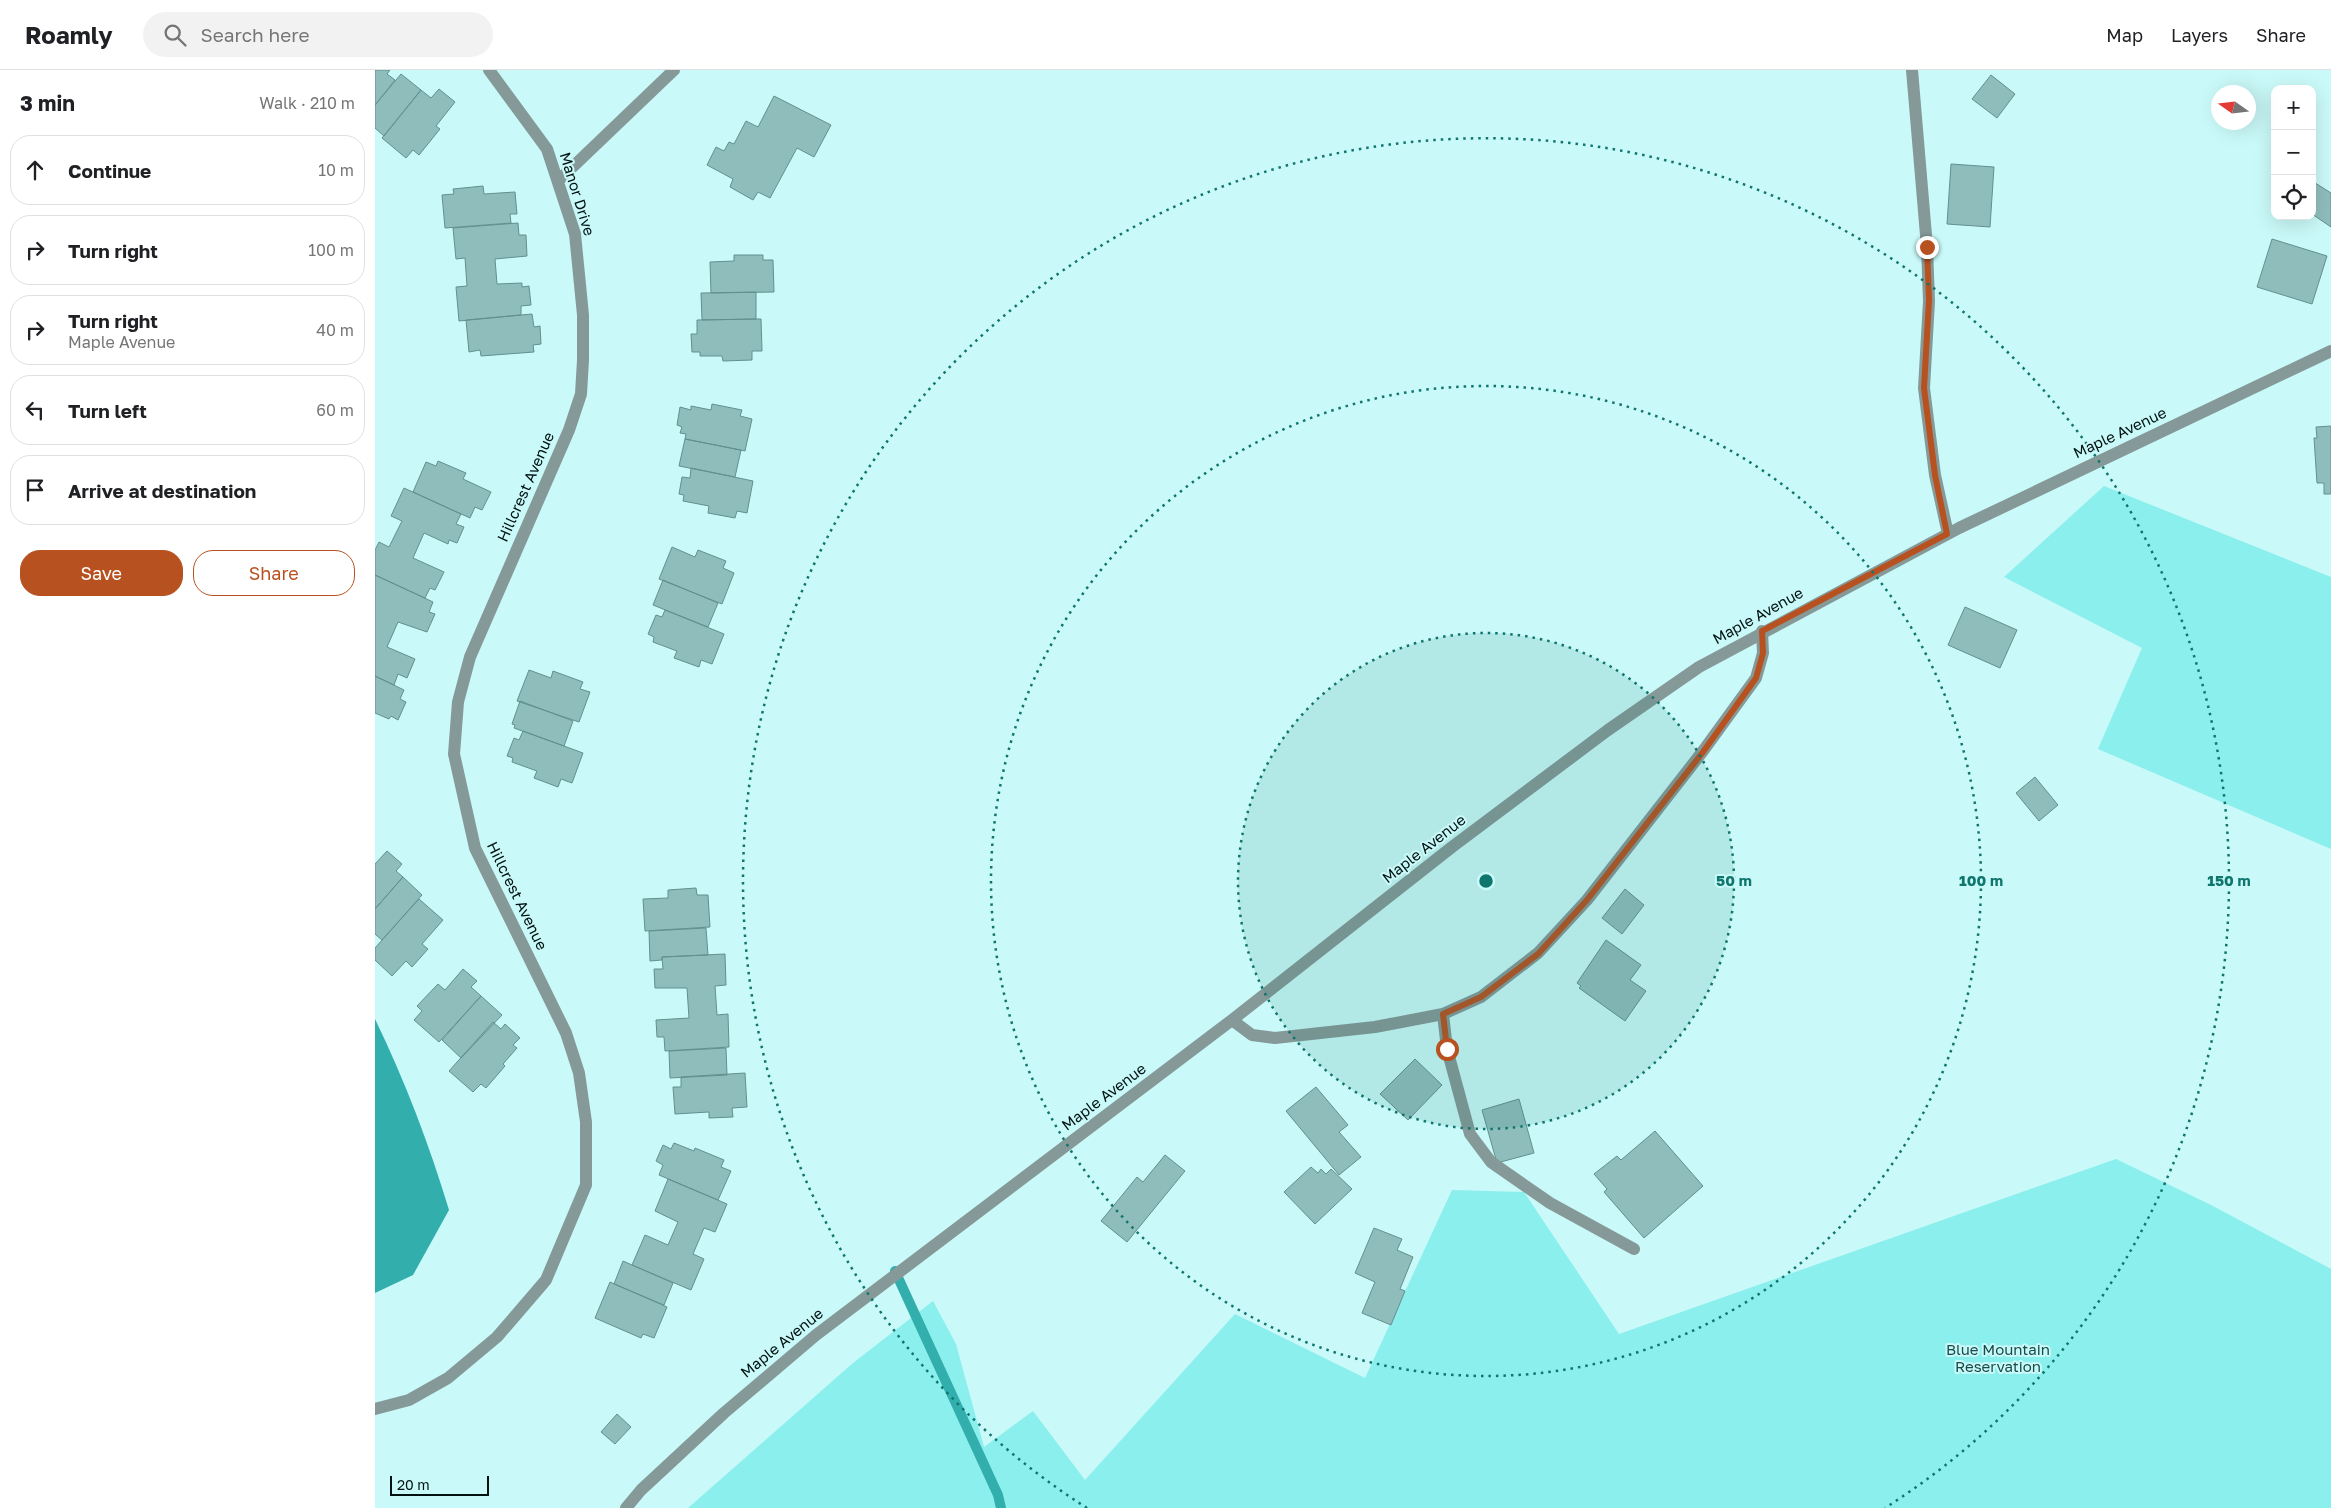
<!DOCTYPE html>
<html lang="en">
<head>
<meta charset="utf-8">
<style>
  body { margin:0; font-family:"Golos Text",sans-serif; background:#f2f2f2; color:#202124 }
  .controls { position:absolute; right:15px; top:15px; display:grid; overflow:hidden; border-radius:10px; box-shadow:0 5px 20px #0002 }
  .controls button { width:45px; height:45px; display:grid; place-items:center; padding:0; border:0; border-bottom:1px solid #e0e0e0; background:#fff; color:#202124; font:25px sans-serif }
  .compass { position:absolute; left:1836px; top:15px; width:45px; height:45px; border-radius:50%; background:#fff; box-shadow:0 5px 20px #0002; rotate:284deg }
  .scale { position:absolute; left:15px; bottom:12px; width:99px; box-sizing:border-box; padding-left:5px; border:2px solid #011111; border-top:0; font-size:14px; line-height:18px; white-space:nowrap; color:#011111; -webkit-text-stroke:4px #c9f9f8; paint-order:stroke }
  .stop { position:absolute; width:15px; height:15px; margin:-11px; border:4px solid #b75220; border-radius:50%; background:#fff }
  .stop.end { background:#b75220; border-color:#fff; box-shadow:0 1px 5px #0008 }
  .list { margin:0; padding:0; list-style:none }
  h2 { display:flex; justify-content:space-between; align-items:center; height:65px; margin:0; padding:0 20px; font-size:21px }
  h2 small { font-size:16px; font-weight:400; color:#757577 }
  .list li { display:grid; grid-template-columns:32px 1fr auto; gap:15px; align-items:center; box-sizing:border-box; height:70px; margin:0 10px 10px; padding:0 10px; border:1px solid #e0e0e0; border-radius:20px }
  .list b { display:block; font-size:19px; white-space:nowrap }
  .list p { margin:0; font-size:16px; white-space:nowrap; color:#757577 }
  .list em { font-size:16px; font-style:normal; color:#757577 }
  .actions { display:flex; gap:10px; padding:15px 20px }
  .actions a { flex:1; padding:11px 0; border:1px solid #b75220; border-radius:20px; text-align:center; font-size:18px; color:#b75220 }
  .actions .main { background:#b75220; color:#fff }
  .icon { flex:none; width:28px; height:28px; fill:none; stroke:currentColor; stroke-width:2; stroke-linecap:round; stroke-linejoin:round }
  .map { position:relative; flex:none; width:1956px; height:1438px; overflow:hidden }
  header { display:flex; align-items:center; gap:30px; box-sizing:border-box; height:70px; padding:0 25px; background:#fff; border-bottom:1px solid #e0e0e0 }
  header strong { font-size:24px }
  nav { display:flex; gap:28px; margin-inline-start:auto; font-size:18px }
  .search { width:350px; height:45px; background:#f2f2f2; display:flex; align-items:center; gap:12px; box-sizing:border-box; padding:0 18px; border-radius:28px; color:#757577; font-size:19px }
  main { display:flex }
  aside { flex:1; background:#fff }
  .map>svg:first-child { display:block }
</style>
</head>
<body>
<header>
<strong>Roamly</strong>
<div class="search"><svg class="icon" aria-label="search" viewBox="0 0 24 24"><circle cx="10" cy="10" r="6"/><path d="M15 15l6 6"/></svg>Search here</div>
<nav><a>Map</a><a>Layers</a><a>Share</a></nav>
</header>
<main>
<aside>
<h2>3 min<small>Walk · 210 m</small></h2>
<ul class="list">
<li><svg class="icon" aria-label="ahead" viewBox="0 0 24 24"><path d="M12 20V5M6 11l6-6 6 6"/></svg><div><b>Continue</b></div><em>10 m</em></li>
<li><svg class="icon" aria-label="right" viewBox="0 0 24 24"><path d="M7 20v-9h11M14 6l5 5-5 5"/></svg><div><b>Turn right</b></div><em>100 m</em></li>
<li><svg class="icon" aria-label="right" viewBox="0 0 24 24"><path d="M7 20v-9h11M14 6l5 5-5 5"/></svg><div><b>Turn right</b><p>Maple Avenue</p></div><em>40 m</em></li>
<li><svg class="icon" aria-label="left" viewBox="0 0 24 24"><path d="M17 20v-9H6M10 6l-5 5 5 5"/></svg><div><b>Turn left</b></div><em>60 m</em></li>
<li><svg class="icon" aria-label="arrive" viewBox="0 0 24 24"><path d="M6 21V4h12l-3 4 3 4H6"/></svg><div><b>Arrive at destination</b></div></li>
</ul>
<div class="actions"><a class="main">Save</a><a>Share</a></div>
</aside>
<div class="map">
<svg width="1956" height="1438" viewBox="0 0 1956 1438">
  <rect width="100%" height="100%" fill="#c9f9f8"/>
  <!-- green -->
  <path fill="#8befed" d="M1729,416L1956,507V779L1723,679L1767,578L1629,507Z
    M1741,1089L1836,1135L1956,1199V1438H313L478,1293L558,1231L581,1274L609,1377L658,1341L710,1410L860,1244L990,1308L1077,1120L1149,1122L1244,1264Z"/>
  <!-- water -->
  <path fill="#32aead" d="M0,949C30,1011 54,1074 74,1140L38,1205L0,1223Z"/>
  <g fill="none" stroke-linecap="round" stroke-linejoin="round">
    <!-- stream -->
    <path stroke="#32aead" stroke-width="10" d="M520,1201L623,1425L626,1438"/>
  </g>
  <!-- building -->
  <path fill="#8fbdbc" stroke="#63908f" d="M0,0H15L12,4L20,10L0,35Z
    M26,4L46,20L9,66L0,58V35Z
    M1616,5L1640,24L1622,48L1597,29Z
    M64,19L80,32L61,56L65,59L44,85L38,80L31,88L7,68L46,20L56,28Z
    M399,26L456,55L439,87L422,78L395,128L383,122L378,130L355,117L358,109L332,95L341,77L349,81L354,72L359,74L371,51L383,57Z
    M1576,94L1619,97L1615,157L1572,154Z
    M1937,111L1956,123V157L1937,144Z
    M108,116L109,124L140,122L142,144H135L136,153L70,158L67,125L79,124L78,119Z
    M143,153L144,165H151L152,186L120,189L122,214L147,213V217L154,216L156,235L146,236V245L84,251L81,217L92,216L90,188L81,189L78,158Z
    M1897,169L1952,186L1937,234L1882,217Z
    M359,185H388V190H398L399,222L336,223L335,192L359,191Z
    M381,222V249L327,250L326,223Z
    M157,244L159,257L165,256L166,274L158,275L159,282L106,286L105,280L94,282L91,250Z
    M381,249H386L387,281H377V290L348,291L347,286H325V282H317L316,264H322V250Z
    M337,334L367,340L365,346L377,349L370,381L310,369L311,364L305,363L307,357L302,355L305,337L316,340V336L336,340Z
    M1956,356V424H1949V413H1942L1939,368H1942L1941,357Z
    M310,369L366,380L360,407L304,396Z
    M63,391L91,403L88,409L116,422L107,440L100,437L95,448L38,422L51,392L61,396Z
    M316,398L378,411L372,443L362,441L360,448L333,443L334,436L308,431L309,425L304,424L307,407L315,408Z
    M29,418L86,444L81,454L89,457L82,473L74,470L73,474L49,463L38,488L69,502L60,520L55,518L50,528L0,505V480L4,472L14,477L27,451L16,446Z
    M297,477L320,487L323,480L351,491L348,498L359,503L347,534L284,509Z
    M0,505L58,532L54,542L60,544L52,562L23,552L12,577L40,589L32,608L23,604L19,615L0,606Z
    M288,510L343,533L333,557L278,535Z
    M1590,537L1642,560L1625,598L1573,575Z
    M290,540L349,564L337,594L326,590L324,597L299,588L302,581L278,572L279,567L273,564L281,545L287,547Z
    M154,600L176,608L178,601L208,612L205,619L215,622L204,652L142,631Z
    M0,606L29,620L25,629L31,632L23,650L16,646L14,649L0,643Z
    M145,631L198,651L189,676L139,658L140,655L137,654Z
    M148,661L208,683L197,713L186,709L183,717L159,708L162,701L137,692L138,688L132,686L139,668L144,670Z
    M1660,707L1683,735L1664,751L1641,723Z
    M12,781L27,794L21,801L28,807L0,839V794Z
    M28,807L47,825L7,870L0,864V839Z
    M321,818L322,825H333L335,857L270,861L268,829L293,828V820Z
    M1250,819L1269,835L1247,864L1227,848Z
    M44,829L68,850L47,874L53,879L37,897L31,891L17,906L0,890V878Z
    M331,858L333,885L287,887V890L275,891L274,861Z
    M1231,870L1266,895L1255,910L1271,921L1250,951L1204,918L1206,916L1202,913Z
    M350,884L351,915L340,916L342,945L353,944L354,977L290,981L289,967H282L281,950L314,948L312,918H280L279,899H288L287,887Z
    M88,899L102,911L96,917L106,926L64,972L39,950L47,941L42,936L63,914L70,920Z
    M106,926L127,945L86,988L67,970Z
    M118,952L126,959L130,954L145,968L138,975L142,978L128,994L130,996L111,1018L106,1014L98,1022L74,1001Z
    M351,978L352,1005L295,1008L294,981Z
    M1040,989L1067,1015L1033,1050L1005,1024Z
    M370,1003L372,1037L357,1038L358,1047L334,1048V1042L300,1044L298,1017H306V1007Z
    M941,1017L973,1055L964,1062L986,1087L964,1105L911,1041Z
    M1144,1029L1159,1083L1122,1093L1107,1040Z
    M1280,1061L1328,1116L1269,1168L1229,1122L1232,1119L1219,1104L1242,1086L1246,1090Z
    M299,1073L319,1081L320,1078L349,1090L346,1097L356,1101L343,1130L284,1105L288,1095L281,1091L288,1075L296,1079Z
    M790,1085L810,1101L752,1172L726,1151L762,1107L768,1112Z
    M936,1097L943,1103L946,1099L951,1104L956,1099L977,1119L940,1154L909,1122Z
    M293,1109L352,1134L340,1162L329,1158L318,1184L329,1189L316,1220L257,1195L270,1165L293,1175L303,1152L280,1141Z
    M999,1158L1027,1169L1022,1180L1038,1187L1025,1219L1030,1221L1016,1255L987,1243L1000,1212L980,1203Z
    M248,1191L298,1213L289,1235L239,1214Z
    M235,1212L292,1237L279,1268L268,1264L266,1268L220,1248Z
    M242,1344L256,1357L240,1374L226,1362Z"/>
  <g fill="none" stroke-linecap="round" stroke-linejoin="round">
    <!-- minor -->
    <path stroke="#859998" stroke-width="12" d="M1537,0L1552,177L1554,231L1549,318L1560,405L1573,464
      M184,110L299,0
      M1068,944L1072,979L1095,1064L1116,1092L1175,1133L1259,1179
      M857,950L877,965L900,968L1000,957L1068,944L1106,927L1163,883L1212,830L1328,681L1381,608L1388,583L1387,561
      M0,1339L34,1330L73,1308L122,1267L171,1210L211,1115V1052L204,1003L191,963L100,778L79,684L83,632L95,587L194,360L206,324L208,290V245L200,164L172,79L114,0
      M251,1438L266,1420L349,1343L441,1265L857,950L1077,777L1233,660L1324,597L1584,458L1956,281"/>
  </g>
  <g fill="none" stroke-linecap="round" stroke-linejoin="round">
    <!-- route -->
    <path stroke="#b75220" stroke-width="6" d="M1072,979L1068,944L1106,927L1163,884L1212,830L1328,682L1381,608L1388,583L1387,561L1572,464L1560,405L1549,318L1554,230L1552,177"/>
  </g>
  <!-- distance rings -->
  <circle cx="1111" cy="811" r="248" fill="#0f766e" fill-opacity=".12"/>
  <g fill="none" stroke="#0f766e" stroke-width="2.5" stroke-dasharray="2.5 5">
    <circle cx="1111" cy="811" r="248"/>
    <circle cx="1111" cy="811" r="495"/>
    <path d="M712 1438A743 743 0 1 1 1510 1438"/>
  </g>
  <g text-anchor="middle" stroke-width="4" stroke-linejoin="round" paint-order="stroke">
    <!-- street labels -->
    <g font-size="15" fill="#011111" stroke="#c9f9f8">
      <text transform="translate(202 124) rotate(73)" y="5">Manor Drive</text>
      <text transform="translate(1745 363) rotate(-25)" y="5">Maple Avenue</text>
      <text transform="translate(151 417) rotate(-66)" y="5">Hillcrest Avenue</text>
      <text transform="translate(1383 546) rotate(-29)" y="5">Maple Avenue</text>
      <text transform="translate(1049 779) rotate(-38)" y="5">Maple Avenue</text>
      <text transform="translate(142 826) rotate(64)" y="5">Hillcrest Avenue</text>
      <text transform="translate(729 1027) rotate(-37)" y="5">Maple Avenue</text>
      <text transform="translate(407 1273) rotate(-39)" y="5">Maple Avenue</text>
    </g>
    <!-- park labels -->
    <g font-size="15" fill="#184c4b" stroke="#c9f9f8">
      <text x="1623" y="1285">Blue Mountain<tspan x="1623" dy="17">Reservation</tspan></text>
    </g>
  </g>
  <circle cx="1111" cy="811" r="8" fill="#0f766e" stroke="#c9f9f8" stroke-width="2.5"/>
  <g font-size="15" text-anchor="middle" font-weight="bold" fill="#0f766e" stroke="#c9f9f8" stroke-width="4" stroke-linejoin="round" paint-order="stroke">
    <text x="1359" y="816">50 m</text>
    <text x="1606" y="816">100 m</text>
    <text x="1854" y="816">150 m</text>
  </g>
</svg>
<div class="controls">
<button>+</button>
<button>−</button>
<button><svg class="icon" aria-label="locate" viewBox="0 0 24 24"><circle cx="12" cy="12" r="6"/><path d="M12 2v4M12 18v4M2 12h4M18 12h4"/></svg></button>
</div>
<svg class="compass" viewBox="-18 -18 36 36"><path d="M0-13l5 13h-10z" fill="#e53935"/><path d="M0 13l5-13h-10z" fill="#757577"/></svg>
<div class="scale">20 m</div>
<div class="stop" style="left:1072px;top:979px"></div>
<div class="stop end" style="left:1552px;top:177px"></div>
</div>
</main>
</body>
</html>
